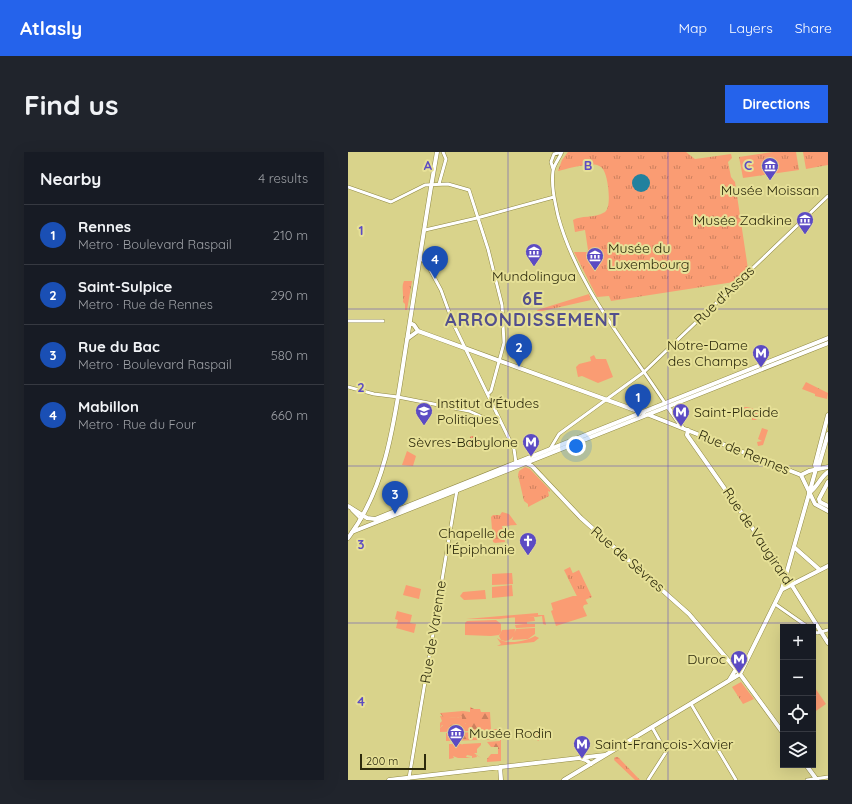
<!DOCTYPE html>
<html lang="en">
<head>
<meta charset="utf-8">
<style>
  body { margin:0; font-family:Quicksand,sans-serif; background:#20242c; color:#f1f3f6 }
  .controls { position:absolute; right:12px; bottom:12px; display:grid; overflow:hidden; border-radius:0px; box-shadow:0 4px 16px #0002 }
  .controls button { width:36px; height:36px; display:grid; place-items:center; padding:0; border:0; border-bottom:1px solid #363941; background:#171b24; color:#f1f3f6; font:20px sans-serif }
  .scale { position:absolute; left:12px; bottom:10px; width:66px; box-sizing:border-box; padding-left:4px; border:2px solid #2d2a0c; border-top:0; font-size:11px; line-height:14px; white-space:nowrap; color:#2d2a0c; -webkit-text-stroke:3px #e6e097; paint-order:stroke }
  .you { position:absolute; left:228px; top:294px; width:14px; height:14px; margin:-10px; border:3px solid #fff; border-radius:50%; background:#1a73e8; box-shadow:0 0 0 6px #1a73e833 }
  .badge { display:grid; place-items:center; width:26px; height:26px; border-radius:50%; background:#2563eb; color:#fff; font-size:13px; font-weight:700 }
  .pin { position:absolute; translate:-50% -33px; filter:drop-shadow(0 1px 2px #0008) }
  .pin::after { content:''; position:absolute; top:21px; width:14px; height:12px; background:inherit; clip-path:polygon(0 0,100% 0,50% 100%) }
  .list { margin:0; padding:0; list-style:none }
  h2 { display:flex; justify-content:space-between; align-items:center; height:52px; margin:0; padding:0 16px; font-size:17px }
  h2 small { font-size:13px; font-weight:400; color:#9ea1a6 }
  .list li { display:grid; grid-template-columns:26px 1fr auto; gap:12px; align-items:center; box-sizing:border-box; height:60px; padding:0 16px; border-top:1px solid #363941 }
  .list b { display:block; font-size:15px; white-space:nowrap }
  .list p { margin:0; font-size:13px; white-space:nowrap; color:#9ea1a6 }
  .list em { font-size:13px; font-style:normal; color:#9ea1a6 }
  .icon { flex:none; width:22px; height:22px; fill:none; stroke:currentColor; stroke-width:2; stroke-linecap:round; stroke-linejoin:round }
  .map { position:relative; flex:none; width:480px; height:628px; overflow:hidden; border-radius:0px }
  header { display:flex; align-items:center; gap:24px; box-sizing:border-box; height:56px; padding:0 20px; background:#2563eb; color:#fff }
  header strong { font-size:19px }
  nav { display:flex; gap:22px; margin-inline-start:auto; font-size:14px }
  .intro { display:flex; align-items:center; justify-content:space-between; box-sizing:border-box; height:96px; padding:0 24px }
  h1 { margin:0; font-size:28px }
  .button { padding:10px 18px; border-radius:0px; background:#2563eb; color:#fff; font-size:14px; font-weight:700 }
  main { display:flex; gap:24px; padding:0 24px }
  aside { flex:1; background:#171b24; border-radius:0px; box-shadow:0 4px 16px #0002 }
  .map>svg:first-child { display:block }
</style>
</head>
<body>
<header>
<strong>Atlasly</strong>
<nav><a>Map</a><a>Layers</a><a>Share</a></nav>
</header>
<div class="intro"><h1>Find us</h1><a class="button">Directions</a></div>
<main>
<aside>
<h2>Nearby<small>4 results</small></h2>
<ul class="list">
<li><span class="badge" style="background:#1a4fb4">1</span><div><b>Rennes</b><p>Metro · Boulevard Raspail</p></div><em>210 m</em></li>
<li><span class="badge" style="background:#1a4fb4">2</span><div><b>Saint-Sulpice</b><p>Metro · Rue de Rennes</p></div><em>290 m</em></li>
<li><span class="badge" style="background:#1a4fb4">3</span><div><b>Rue du Bac</b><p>Metro · Boulevard Raspail</p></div><em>580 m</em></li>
<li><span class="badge" style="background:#1a4fb4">4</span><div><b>Mabillon</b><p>Metro · Rue du Four</p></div><em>660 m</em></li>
</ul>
</aside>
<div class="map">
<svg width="480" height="628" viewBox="0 0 480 628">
  <defs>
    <pattern id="forest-firs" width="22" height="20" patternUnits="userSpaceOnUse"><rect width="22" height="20" fill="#fa9c73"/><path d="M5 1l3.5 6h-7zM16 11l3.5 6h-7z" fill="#cb7f5d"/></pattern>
    <pattern id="park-tufts" width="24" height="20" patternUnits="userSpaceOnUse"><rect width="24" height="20" fill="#fa9c73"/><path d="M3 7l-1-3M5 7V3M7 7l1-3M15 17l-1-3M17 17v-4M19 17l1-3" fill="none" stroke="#cb7f5d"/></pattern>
  </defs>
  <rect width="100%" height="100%" fill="#d9d38b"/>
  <!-- green -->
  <path fill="#fa9c73" d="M246,203L248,207H258L265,225L250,231L234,224L230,225L228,215L231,212L243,209L242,205Z
    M396,255C403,255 409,257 411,264L408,268H404L403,262L397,260Z
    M414,276L420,278L415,293L410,294L409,290L414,289L410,287Z
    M59,299L68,304L65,314L54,313Z
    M222,415L226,424L231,447L236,445L240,452L236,453L235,455L239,464L208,474L203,459L205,458L203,451L225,444H229L216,418Z
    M164,421L165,432L144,433V422Z
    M58,433L73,437L71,447L55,443Z
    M164,433L165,444L144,446V435Z
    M137,438L138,447L116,448L112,444L115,440Z
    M49,459L64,463L62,471L68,472L66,481L48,476L50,468L47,467Z
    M190,461V463H196L198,473L195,472L194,464L188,465L179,464L151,467H118Z
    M179,464L186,465L187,469L179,470V472H187V475L168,476L167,473L176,472H167V465Z
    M148,468L153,472V480L151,483L143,484L117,483V471L119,469Z
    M187,476V482L180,487L164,488L168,477Z
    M167,477C167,484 164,488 157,489L153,488L151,484L154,478Z
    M187,484L191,486L186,490L149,494L153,492L149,486C158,493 177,490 187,484Z
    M465,533L478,552L465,561Z
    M92,564L109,566L114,564L118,573H94L92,576V571L94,569Z
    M191,578L189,584L193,583V578H199L196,588L192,587L190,589L184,579Z
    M133,591V593L129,597V601H111H126L133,606L128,603L129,605L124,606V604L119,603L118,605L123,606H110L105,604L106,606L101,607V592H114L113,593L115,592Z"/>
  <!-- forest -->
  <path fill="url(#forest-firs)" d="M122,555L126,557H132L133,560H142L143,577H153V609L139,610V607L143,602H150V595H143L139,590L152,589L151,578L92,580V576L96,572L100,573L118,572L114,568V564L109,566L95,565L92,561L115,559L122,560Z
    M132,580V588L98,589V581Z
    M150,580V587L135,588V581Z"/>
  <!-- park -->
  <path fill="url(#park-tufts)" d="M220,0H338L347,7L383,2L384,6L380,10L383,25L387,30L400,117L386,130L263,149L261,144L249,145L226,100H239L240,98L237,78L227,80L225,68C233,63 245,67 257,60C264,55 260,26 256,19C255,16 252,14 249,13C240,11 219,17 210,19L214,8Z
    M425,0H448L451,18L395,26L391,5Z
    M455,0H480V13L458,17Z
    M56,129H64L59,158H57V152L55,150C56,143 53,135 56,129Z
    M241,142L243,148L190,160L189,158Z
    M458,230L480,241L479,247L467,244V242L454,237Z
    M123,284H126L128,288H133V292H131V297L113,296V293H117V287H121Z
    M177,315L182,317L202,338V340L200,339L201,344L180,355V352L176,349L170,323L171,319Z
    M154,360L161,362L169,373L154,374L157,390L147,391L145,390L143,365L145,363H152Z
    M231,418L244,445L232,450L219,424Z
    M393,530L406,547L395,552L384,535Z
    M267,605H270L292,628H287L266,608Z"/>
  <!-- water -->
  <path fill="#22819e" d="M284 31a9 9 0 1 1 18 0a9 9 0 1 1-18 0Z"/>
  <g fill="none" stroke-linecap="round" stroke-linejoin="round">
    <defs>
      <path id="minor" d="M214,0C211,7 206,12 205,19C203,34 207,50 210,64C229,134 278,191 317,251
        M205,17L203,10L206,2L214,0
        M91,32L98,7L95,0
        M0,35L43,50L77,33L100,32L121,38L140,97L154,153L156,191L143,239L140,242
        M77,78L129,66L206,45
        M72,106L79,112L93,138L105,171L166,297L168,311
        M0,169H35
        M0,235L26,242L50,245L121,259L148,271L153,270
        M202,297L211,282L296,220L480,44
        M4,358L13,367
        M427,452L460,475
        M465,479L469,481L480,478
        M343,552L388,628
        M61,626L109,338
        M300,628L318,600L304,575
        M459,628L480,625"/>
      <path id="major" d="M62,171L66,173L70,179
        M70,179L295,261
        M59,187L70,179
        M320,255L334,275
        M301,263L453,323
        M340,278L339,283L438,424L480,491
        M178,311L184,314L233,366L341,462L392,522L435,581
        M468,317L471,313L480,282
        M453,323L467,352L480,359
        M453,323L461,319L480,315
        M480,330L471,347L472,350L480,354
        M461,341C470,335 472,325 480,320
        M0,354L19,366L27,367L480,186
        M4,380L480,191
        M0,386C42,331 48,254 59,188C69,125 78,62 89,0
        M446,395L472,418
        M435,437L480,414
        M382,527L388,517L397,511
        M232,606L238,608L243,612
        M458,613L469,628
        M152,615L153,628
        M41,628L257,603
        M216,628L392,522L434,437L468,317L467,313L480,263"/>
    </defs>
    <!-- minor casing -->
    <use href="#minor" stroke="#908943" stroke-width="4"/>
    <!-- major casing -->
    <use href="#major" stroke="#908943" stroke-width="5"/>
    <!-- minor -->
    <use href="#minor" stroke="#fff" stroke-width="3"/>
    <!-- major -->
    <use href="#major" stroke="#fff" stroke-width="4"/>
  </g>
  <!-- grid -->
  <path fill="none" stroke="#5c4bc3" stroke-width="1" stroke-opacity="0.55" d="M160,0V628M320,0V628M0,157H480M0,314H480M0,471H480"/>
  <!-- icons -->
  <defs>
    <symbol id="museum-pin" viewBox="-11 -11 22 30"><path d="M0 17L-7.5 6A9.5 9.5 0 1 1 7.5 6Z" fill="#5c4bc3" stroke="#e6e097"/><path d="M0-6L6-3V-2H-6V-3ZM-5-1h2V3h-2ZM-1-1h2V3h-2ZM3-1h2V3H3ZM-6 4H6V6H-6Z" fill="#fff"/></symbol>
    <symbol id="metro-pin" viewBox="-11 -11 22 30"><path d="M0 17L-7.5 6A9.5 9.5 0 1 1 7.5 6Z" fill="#5c4bc3" stroke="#e6e097"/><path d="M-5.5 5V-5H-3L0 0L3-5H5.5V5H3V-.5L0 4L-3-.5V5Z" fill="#fff"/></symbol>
    <symbol id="university-pin" viewBox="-11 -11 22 30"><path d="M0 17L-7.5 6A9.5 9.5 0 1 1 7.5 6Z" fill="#5c4bc3" stroke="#e6e097"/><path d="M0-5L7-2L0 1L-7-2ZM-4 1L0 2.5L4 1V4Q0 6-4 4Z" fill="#fff"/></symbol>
    <symbol id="church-pin" viewBox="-11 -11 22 30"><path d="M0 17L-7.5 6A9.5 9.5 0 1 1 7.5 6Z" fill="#5c4bc3" stroke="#e6e097"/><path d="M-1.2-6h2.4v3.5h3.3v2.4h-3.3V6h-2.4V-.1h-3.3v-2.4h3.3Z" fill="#fff"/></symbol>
  </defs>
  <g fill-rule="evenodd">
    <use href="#museum-pin" x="412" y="4" width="20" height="27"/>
    <use href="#museum-pin" x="447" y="58" width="20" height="27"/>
    <use href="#museum-pin" x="176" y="90" width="20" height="27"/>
    <use href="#museum-pin" x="237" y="94" width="20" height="27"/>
    <use href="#metro-pin" x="403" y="191" width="20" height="27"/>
    <use href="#university-pin" x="66" y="249" width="20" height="27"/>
    <use href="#metro-pin" x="323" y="250" width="20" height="27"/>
    <use href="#metro-pin" x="173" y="280" width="20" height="27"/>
    <use href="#church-pin" x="170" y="379" width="20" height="27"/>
    <use href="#metro-pin" x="381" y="497" width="20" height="27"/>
    <use href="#museum-pin" x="98" y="571" width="20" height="27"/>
    <use href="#metro-pin" x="224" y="582" width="20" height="27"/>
  </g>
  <g text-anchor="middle" stroke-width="4" stroke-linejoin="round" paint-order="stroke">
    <!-- poi labels -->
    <g font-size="14" fill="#2d2a0c" stroke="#e6e097" text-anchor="end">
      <text x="422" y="43" text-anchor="middle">Musée Moissan</text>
      <text x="444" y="73">Musée Zadkine</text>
      <text x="260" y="101" text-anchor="start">Musée du<tspan x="260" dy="16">Luxembourg</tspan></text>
      <text x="186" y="129" text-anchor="middle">Mundolingua</text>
      <text x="400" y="198">Notre-Dame<tspan x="400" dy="16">des Champs</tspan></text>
      <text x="89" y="256" text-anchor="start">Institut d'Études<tspan x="89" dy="16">Politiques</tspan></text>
      <text x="346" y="265" text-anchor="start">Saint-Placide</text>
      <text x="170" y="295">Sèvres-Babylone</text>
      <text x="167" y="386">Chapelle de<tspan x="167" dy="16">l'Épiphanie</tspan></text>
      <text x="378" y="512">Duroc</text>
      <text x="121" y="586" text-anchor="start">Musée Rodin</text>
      <text x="247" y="597" text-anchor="start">Saint-François-Xavier</text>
    </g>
    <!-- street labels -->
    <g font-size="14" fill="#2d2a0c" stroke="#e6e097">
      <text transform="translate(376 143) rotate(-44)" y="5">Rue d'Assas</text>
      <text transform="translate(396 300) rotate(22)" y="5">Rue de Rennes</text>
      <text transform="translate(410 384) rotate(56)" y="5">Rue de Vaugirard</text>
      <text transform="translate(280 407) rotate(41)" y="5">Rue de Sèvres</text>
      <text transform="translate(85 480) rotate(-81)" y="5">Rue de Varenne</text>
    </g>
    <!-- district labels -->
    <g font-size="18" font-weight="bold" letter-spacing="1" fill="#524f8d" stroke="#e6e097">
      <text x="185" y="153">6E<tspan x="185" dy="21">ARRONDISSEMENT</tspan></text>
    </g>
  </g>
  <g font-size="13" text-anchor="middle" font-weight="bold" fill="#5c4bc3" stroke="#e6e097" stroke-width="4" stroke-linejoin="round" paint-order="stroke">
    <text x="80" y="18">A</text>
    <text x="240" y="18">B</text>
    <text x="400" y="18">C</text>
    <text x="13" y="83">1</text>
    <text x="13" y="240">2</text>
    <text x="13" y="397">3</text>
    <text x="13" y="554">4</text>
  </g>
</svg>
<div class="controls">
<button>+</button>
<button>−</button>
<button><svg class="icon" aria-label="locate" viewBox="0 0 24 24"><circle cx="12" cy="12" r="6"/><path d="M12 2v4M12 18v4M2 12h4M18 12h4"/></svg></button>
<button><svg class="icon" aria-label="layers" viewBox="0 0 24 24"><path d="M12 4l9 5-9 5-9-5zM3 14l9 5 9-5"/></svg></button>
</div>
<div class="scale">200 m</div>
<div class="you"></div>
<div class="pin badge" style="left:290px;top:265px;background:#1a4fb4">1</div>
<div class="pin badge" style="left:171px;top:215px;background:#1a4fb4">2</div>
<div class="pin badge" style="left:47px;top:362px;background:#1a4fb4">3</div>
<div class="pin badge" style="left:87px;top:127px;background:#1a4fb4">4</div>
</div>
</main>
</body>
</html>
